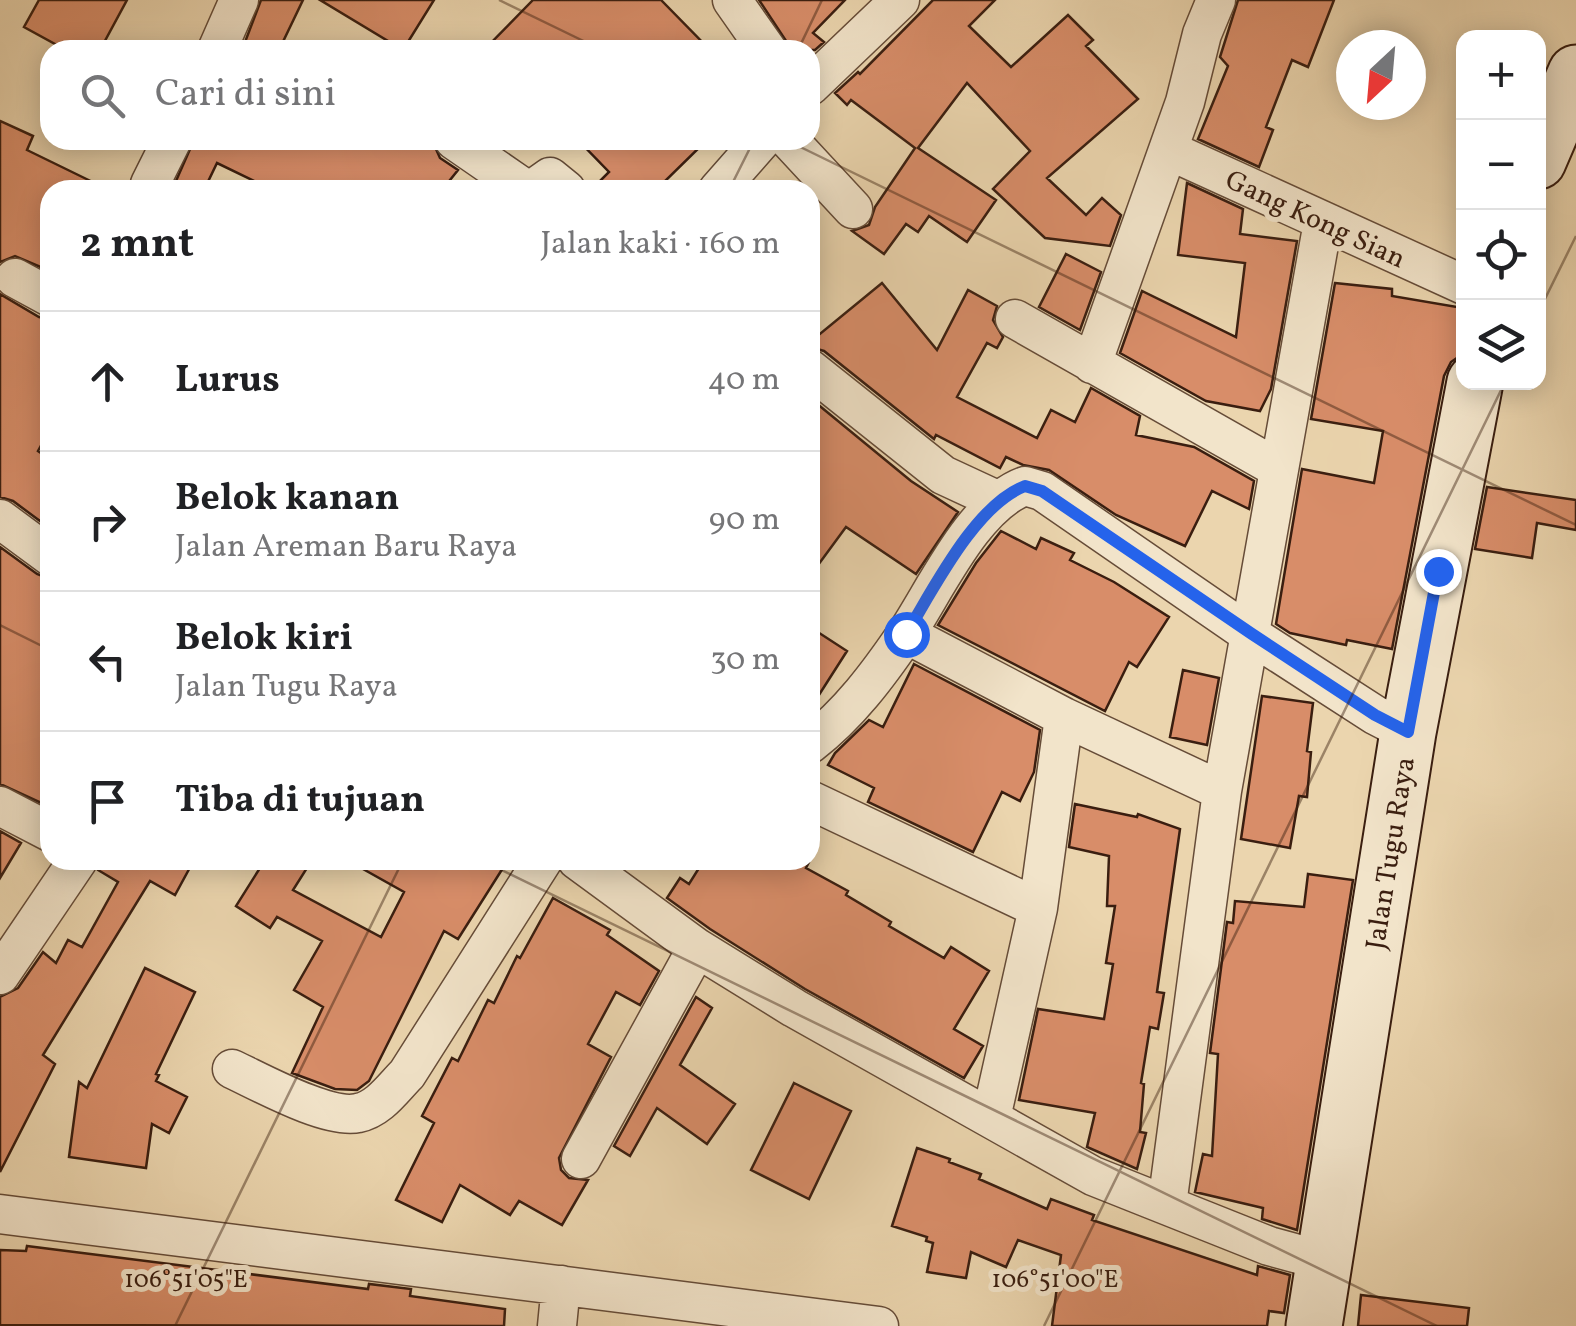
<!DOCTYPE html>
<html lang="id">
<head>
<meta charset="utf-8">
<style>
  body { margin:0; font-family:Vollkorn,serif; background:#f2f2f2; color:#202124 }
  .controls { position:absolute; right:30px; top:30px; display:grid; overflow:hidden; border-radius:20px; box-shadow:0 5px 25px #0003 }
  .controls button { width:90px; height:90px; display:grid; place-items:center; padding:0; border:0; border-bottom:2px solid #e0e0e0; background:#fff; color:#202124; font:50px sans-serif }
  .compass { position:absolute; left:1336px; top:30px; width:90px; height:90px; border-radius:50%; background:#fff; box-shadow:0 5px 25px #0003; rotate:206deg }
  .stop { position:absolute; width:30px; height:30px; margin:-22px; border:8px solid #2563eb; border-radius:50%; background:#fff }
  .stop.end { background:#2563eb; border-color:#fff; box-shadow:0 2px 10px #0008 }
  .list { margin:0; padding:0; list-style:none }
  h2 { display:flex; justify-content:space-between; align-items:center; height:130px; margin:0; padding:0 40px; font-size:42px }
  h2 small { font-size:32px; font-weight:400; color:#757577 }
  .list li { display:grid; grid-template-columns:65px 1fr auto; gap:30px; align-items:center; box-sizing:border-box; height:140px; padding:0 40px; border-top:2px solid #e0e0e0 }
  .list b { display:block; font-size:38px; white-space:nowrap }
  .list p { margin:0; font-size:32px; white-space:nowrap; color:#757577 }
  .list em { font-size:32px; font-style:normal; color:#757577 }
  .icon { flex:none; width:55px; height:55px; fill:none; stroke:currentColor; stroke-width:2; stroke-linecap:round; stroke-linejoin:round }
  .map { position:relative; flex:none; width:1576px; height:1326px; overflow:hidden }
  .search { position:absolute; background:#fff; box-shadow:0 5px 25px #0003; left:40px; top:40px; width:780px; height:110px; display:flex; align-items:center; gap:25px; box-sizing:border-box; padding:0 35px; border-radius:30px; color:#757577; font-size:38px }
  .panel { position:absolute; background:#fff; box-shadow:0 5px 25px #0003; left:40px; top:180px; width:780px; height:690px; border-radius:30px }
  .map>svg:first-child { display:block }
</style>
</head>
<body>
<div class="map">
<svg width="1576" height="1326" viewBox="0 0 1576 1326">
  <rect width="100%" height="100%" fill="#ebd5ae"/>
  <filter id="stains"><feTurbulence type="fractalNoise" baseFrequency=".002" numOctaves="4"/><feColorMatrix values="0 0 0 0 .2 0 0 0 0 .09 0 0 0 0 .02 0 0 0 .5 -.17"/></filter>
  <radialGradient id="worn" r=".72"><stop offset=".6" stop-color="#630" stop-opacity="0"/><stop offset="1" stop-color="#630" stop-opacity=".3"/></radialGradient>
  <!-- building -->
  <path fill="#d88d69" stroke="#3a1e10" stroke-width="2.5" d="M39,0H127L100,50H66L24,27Z
    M261,0H303L279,50H242Z
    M320,0H434L403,50Z
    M533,0H661L710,50H484Z
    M759,0H845L813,33L824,42L815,50H792Z
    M933,0H995L969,26L1011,67L1068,15L1093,40L1086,46L1138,99L1047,178L1086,215L1102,198L1121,215L1110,246L1045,238L993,189L1030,151L967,83L918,148L996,200L967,242L929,216L918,232L906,224L884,254L852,231L869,225L875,207L915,148L851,100L847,105L835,93L858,72L860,74Z
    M1238,0H1334L1308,67L1292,60L1266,127L1273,130L1259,167L1198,139L1228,66L1220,57Z
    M0,121L33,136L27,150L109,190H50V271L15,256L0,262Z
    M194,140H432L440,158L458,170L442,190H273L217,163L204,190H172Z
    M578,140H707L656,190H591L609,172Z
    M1187,183L1243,209L1240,234L1297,241L1271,389L1260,411L1206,401L1120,353L1142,291L1236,337L1245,263L1178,255Z
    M1066,254L1101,272L1080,330L1039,307Z
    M882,283L937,350L968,290L997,306L993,320L1003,337L997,348L987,343L957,397L1037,438L1051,410L1075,422L1091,388L1140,416L1136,435L1194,447L1254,481L1249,509L1212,491L1185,546L1116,515L1049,470L1023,465L1006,457L1000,468L936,435L934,439L824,351L810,347V342Z
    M1335,283L1392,289V296L1463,308L1464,353L1451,362L1444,376L1392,649L1347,640L1346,645L1290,633L1276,624L1302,469L1374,483L1383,431L1311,419Z
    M0,294L39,317L50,319V429L38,451L50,459V507L40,521L13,501L0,497Z
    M810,398L911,481L958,512L916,574L846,527L810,576Z
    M1487,487L1576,500V530L1537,523L1532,558L1475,549Z
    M1001,531L1036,549L1041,538L1074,553L1070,560L1114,582L1169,617L1137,667L1129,662L1105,711L938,625L976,563Z
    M0,547L37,574L50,579V807L0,784Z
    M810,627L847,651L810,709Z
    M914,664L1040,730L1034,772L1020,801L1002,792L973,852L868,802L874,788L828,765L835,753L869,720L883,727Z
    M1183,670L1219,678L1207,745L1170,737Z
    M1262,696L1313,703L1307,751L1311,752L1307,797L1299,796L1290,848L1241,839Z
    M1075,804L1137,817L1138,814L1180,829L1157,992L1164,993L1158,1029L1150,1027L1141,1083L1144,1084L1140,1132L1146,1133L1137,1169L1087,1147L1095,1113L1019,1100L1038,1009L1104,1019L1113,964L1106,963L1115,906H1107L1109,856L1069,847Z
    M0,831L21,843L0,878Z
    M100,860H194L175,895L150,881L43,1055L55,1064L0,1172V997L18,988L43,952L56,963L68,940L82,947L118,882L98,870Z
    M265,860H312L293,890L381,937L404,892L347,860H508L458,939L444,931L369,1081L357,1090L335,1089L292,1073L323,1007L294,990L322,941L277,917L270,928L236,906Z
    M704,860H810L806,868L848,891L846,895L891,922L889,926L944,958L951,947L989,971L954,1029L983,1046L964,1078L805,989L710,929L667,898L680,878L689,884Z
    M1308,874L1353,880L1297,1230L1262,1219L1263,1208L1195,1192L1203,1154L1212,1156L1218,1054L1210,1053L1227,922L1233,923L1235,901L1304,907Z
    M553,898L610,930L607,935L659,971L640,1005L616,992L588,1044L611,1057L559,1158L561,1170L569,1178L588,1180L562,1225L519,1201L510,1215L460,1185L442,1222L396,1200L434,1123L422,1116L452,1058L458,1061L488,1000L494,1003L517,956L520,958Z
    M145,968L195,992L156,1074L159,1075L156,1081L187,1097L169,1133L152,1124L146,1168L69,1157L79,1082L87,1088Z
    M696,997L712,1008L680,1065L735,1104L707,1144L657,1108L630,1156L614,1146Z
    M794,1083L851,1111L809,1199L751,1170Z
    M917,1148L950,1159L949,1162L981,1174L979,1179L1047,1209L1051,1199L1094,1215L1092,1220L1257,1275L1258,1266L1290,1275L1284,1313L1269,1311L1267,1326H1052L1061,1255L1018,1240L1006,1267L971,1252L966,1278L927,1272L933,1243L926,1241L927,1237L892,1226Z
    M27,1246L368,1289L369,1284L411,1289L410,1296L505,1309L504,1326L0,1325V1250L26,1251Z
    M1361,1295L1469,1308L1467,1326H1358Z"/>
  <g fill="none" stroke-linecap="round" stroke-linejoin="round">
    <defs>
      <path id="street" d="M732,0L767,50
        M217,50L239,0
        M810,86L900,0
        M454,140L525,189H533L550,177L566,190
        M789,140L853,209
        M1168,150L1464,285
        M150,184L172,140
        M718,190L762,140
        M15,278L50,297
        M1015,319L1279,469
        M1092,364L1185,102L1202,34L1216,0
        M810,369L943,475L999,501
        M0,519L50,556
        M906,634L1064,717L1222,791
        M810,744C849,714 878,675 906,634C936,589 973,505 1025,486L1042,491L1251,635L1375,715L1408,732
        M810,800L1038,908
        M0,806L50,832
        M577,860L697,948L794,1008L1093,1176L1269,1246L1324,1261
        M0,975L78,860
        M232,1069C260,1082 328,1120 358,1113C379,1109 393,1088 407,1074L543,860
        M991,1118L1038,908L1064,717
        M581,1159L697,948
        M1167,1205L1222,791L1323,222
        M0,1214L879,1326
        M557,1326L561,1285"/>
      <path id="secondary" d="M1538,161L1576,73
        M1314,1326L1408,732L1475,382"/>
    </defs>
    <!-- street casing -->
    <use href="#street" stroke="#664c38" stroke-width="41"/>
    <!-- secondary casing -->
    <use href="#secondary" stroke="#3a1e10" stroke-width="59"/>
    <!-- street -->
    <use href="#street" stroke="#f2e4ca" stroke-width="38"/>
    <!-- secondary -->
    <use href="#secondary" stroke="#f2e4ca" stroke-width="55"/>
  </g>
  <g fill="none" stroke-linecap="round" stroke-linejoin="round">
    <!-- route -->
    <path stroke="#2563eb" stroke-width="12" d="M906,634C933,590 975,505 1025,486L1042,491L1252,634L1375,715L1408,732L1438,571"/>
  </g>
  <!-- ticks -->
  <path fill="none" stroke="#3a1e10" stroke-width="2.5" stroke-opacity="0.45" d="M499,0L602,50M798,50L822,0M786,140L1576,525M729,190L754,140M1538,313L1576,236M0,625L50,650M481,860L1437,1326M175,1326L403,860M1044,1326L1505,382"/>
  <g text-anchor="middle" stroke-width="10" stroke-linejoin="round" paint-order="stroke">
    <!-- street labels -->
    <g font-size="28" fill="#3a1e10" stroke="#f2e4ca">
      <text transform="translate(1316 218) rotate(25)" y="10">Gang Kong Sian</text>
      <text transform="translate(1389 853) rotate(-81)" y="10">Jalan Tugu Raya</text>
    </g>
  </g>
  <g font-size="25" text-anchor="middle" fill="#3a1e10" stroke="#f2e4ca" stroke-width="10" stroke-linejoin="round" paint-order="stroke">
    <text x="186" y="1287">106°51'05"E</text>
    <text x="1055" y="1287">106°51'00"E</text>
  </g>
  <rect width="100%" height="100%" filter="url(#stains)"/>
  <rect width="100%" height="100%" fill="url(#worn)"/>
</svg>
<div class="controls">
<button>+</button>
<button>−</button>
<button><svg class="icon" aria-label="locate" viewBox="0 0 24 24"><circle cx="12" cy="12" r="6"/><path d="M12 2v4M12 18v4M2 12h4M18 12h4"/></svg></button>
<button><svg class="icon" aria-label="layers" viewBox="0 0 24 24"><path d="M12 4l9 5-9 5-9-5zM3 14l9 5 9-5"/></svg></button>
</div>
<svg class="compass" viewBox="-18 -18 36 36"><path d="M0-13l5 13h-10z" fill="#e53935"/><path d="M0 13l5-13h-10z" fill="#757577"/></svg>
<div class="stop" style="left:906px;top:634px"></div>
<div class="stop end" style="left:1438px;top:571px"></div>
<div class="search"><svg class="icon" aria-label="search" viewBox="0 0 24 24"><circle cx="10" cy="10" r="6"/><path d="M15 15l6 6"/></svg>Cari di sini</div>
<section class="panel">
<h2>2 mnt<small>Jalan kaki · 160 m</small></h2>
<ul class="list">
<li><svg class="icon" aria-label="ahead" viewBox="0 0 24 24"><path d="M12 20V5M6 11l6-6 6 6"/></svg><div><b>Lurus</b></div><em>40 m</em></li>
<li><svg class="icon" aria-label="right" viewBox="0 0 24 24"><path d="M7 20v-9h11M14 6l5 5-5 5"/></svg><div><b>Belok kanan</b><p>Jalan Areman Baru Raya</p></div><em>90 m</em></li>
<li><svg class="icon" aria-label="left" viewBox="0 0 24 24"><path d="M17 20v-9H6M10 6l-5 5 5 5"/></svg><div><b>Belok kiri</b><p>Jalan Tugu Raya</p></div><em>30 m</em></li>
<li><svg class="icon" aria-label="arrive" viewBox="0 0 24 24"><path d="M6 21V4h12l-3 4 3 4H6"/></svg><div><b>Tiba di tujuan</b></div></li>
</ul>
</section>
</div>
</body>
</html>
